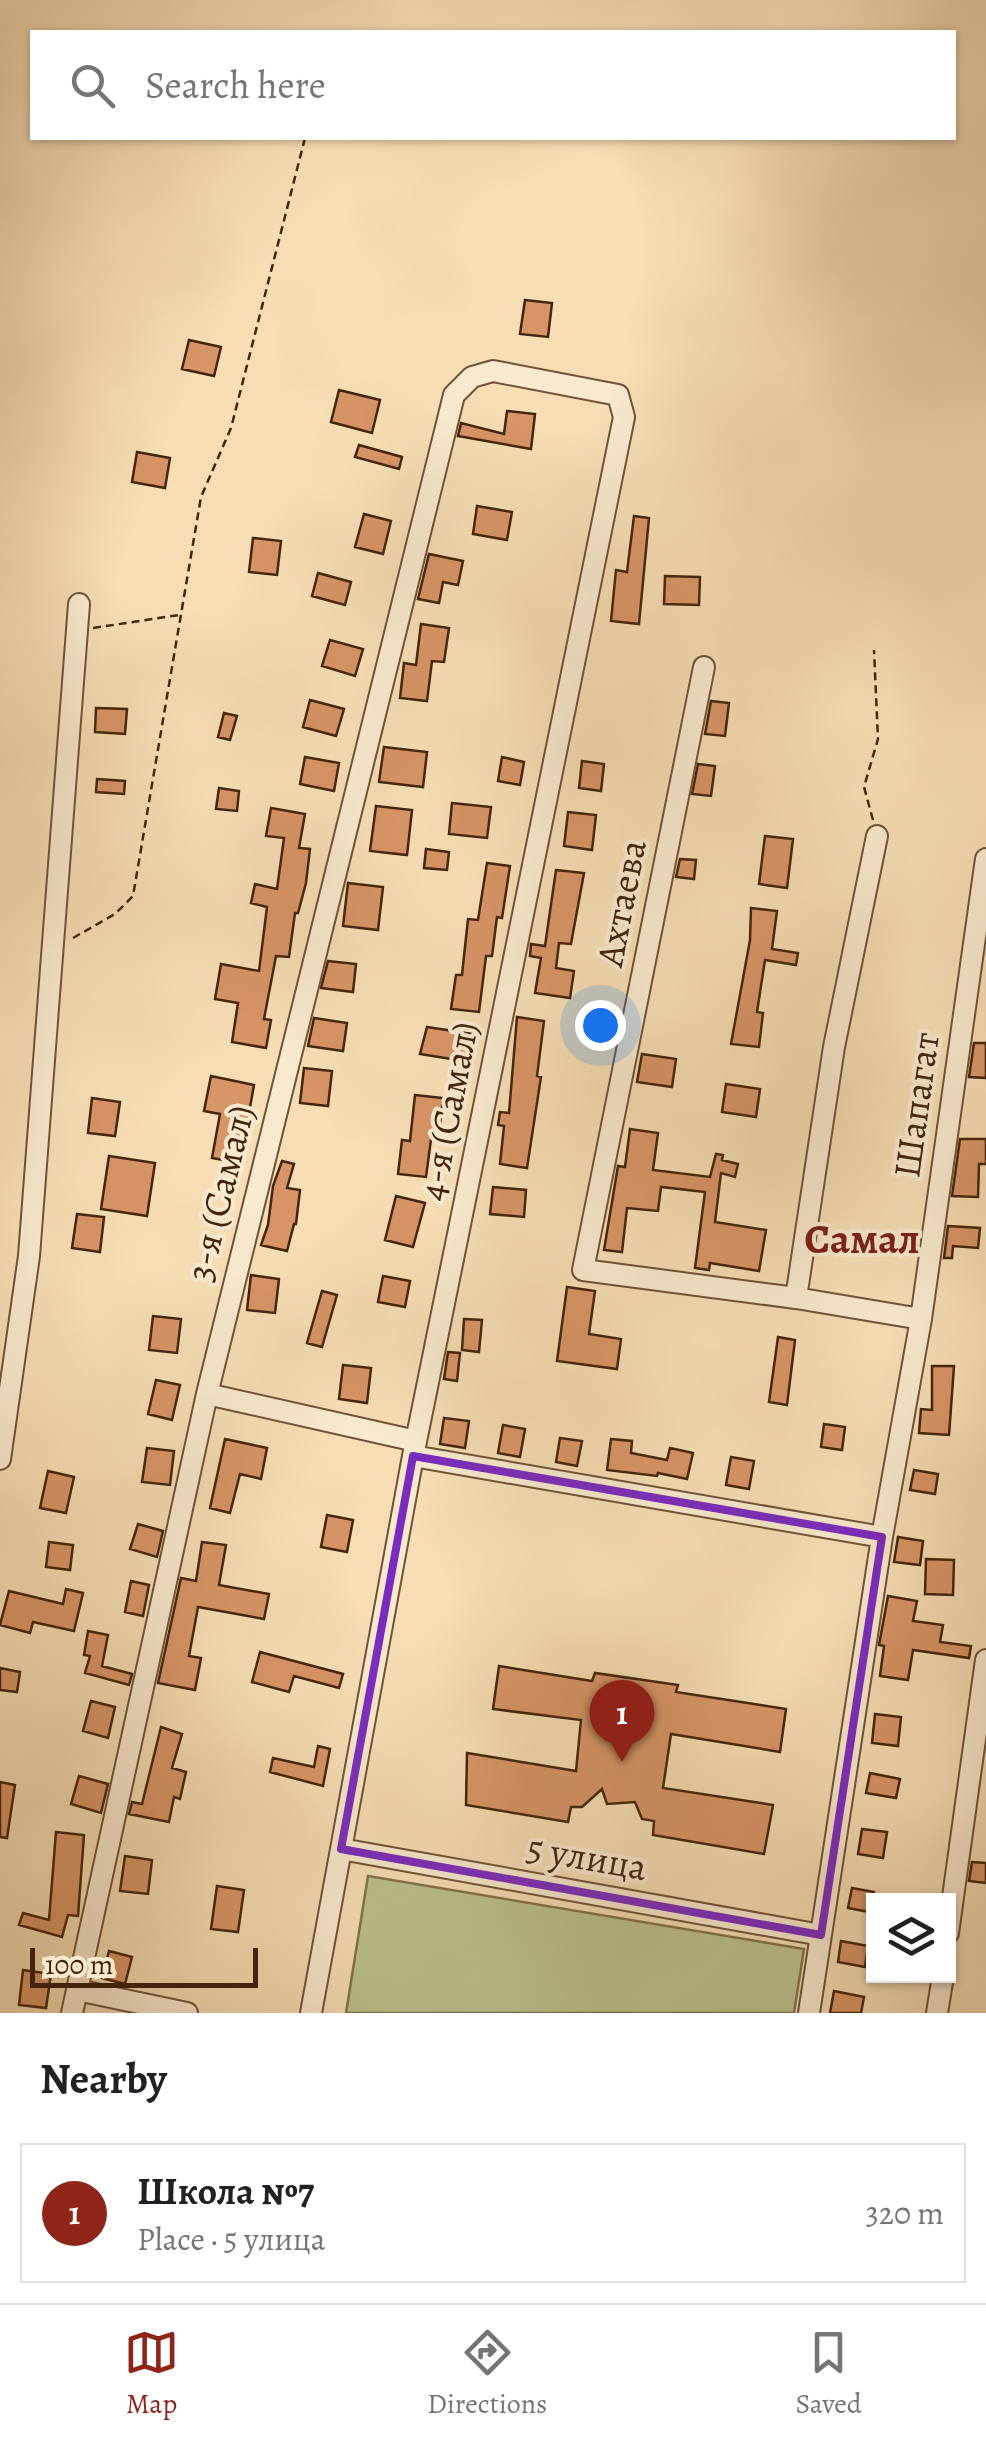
<!DOCTYPE html>
<html lang="en">
<head>
<meta charset="utf-8">
<style>
  body { margin:0; font-family:Alegreya,serif; background:#f6f6f6; color:#202124 }
  .controls { position:absolute; right:30px; bottom:30px; display:grid; overflow:hidden; border-radius:0px; box-shadow:0 2px 8px #0004 }
  .controls button { width:90px; height:90px; display:grid; place-items:center; padding:0; border:0; border-bottom:2px solid #e0e0e0; background:#fff; color:#202124; font:50px sans-serif }
  .scale { position:absolute; left:30px; bottom:25px; width:228px; box-sizing:border-box; padding-left:10px; border:5px solid #44250c; border-top:0; font-size:28px; line-height:35px; white-space:nowrap; color:#44250c; -webkit-text-stroke:8px #f9e9ce; paint-order:stroke }
  .you { position:absolute; left:600px; top:1025px; width:35px; height:35px; margin:-25px; border:8px solid #fff; border-radius:50%; background:#1a73e8; box-shadow:0 0 0 15px #1a73e833 }
  .badge { display:grid; place-items:center; width:65px; height:65px; border-radius:50%; background:#8f2418; color:#fff; font-size:32px; font-weight:700 }
  .pin { position:absolute; translate:-50% -82px; filter:drop-shadow(0 2px 5px #0008) }
  .pin::after { content:''; position:absolute; top:52px; width:35px; height:30px; background:inherit; clip-path:polygon(0 0,100% 0,50% 100%) }
  .list { margin:0; padding:0; list-style:none }
  h2 { display:flex; justify-content:space-between; align-items:center; height:130px; margin:0; padding:0 40px; font-size:42px }
  h2 small { font-size:32px; font-weight:400; color:#757577 }
  .list li { display:grid; grid-template-columns:65px 1fr auto; gap:30px; align-items:center; box-sizing:border-box; height:140px; margin:0 20px 20px; padding:0 20px; border:2px solid #e0e0e0; border-radius:0px }
  .list b { display:block; font-size:38px; white-space:nowrap }
  .list p { margin:0; font-size:32px; white-space:nowrap; color:#757577 }
  .list em { font-size:32px; font-style:normal; color:#757577 }
  .icon { flex:none; width:55px; height:55px; fill:none; stroke:currentColor; stroke-width:2; stroke-linecap:round; stroke-linejoin:round }
  .map { position:relative; flex:none; width:986px; height:2013px; overflow:hidden }
  .search { position:absolute; background:#fff; box-shadow:0 2px 8px #0004; left:30px; right:30px; top:30px; height:110px; display:flex; align-items:center; gap:25px; box-sizing:border-box; padding:0 35px; border-radius:0px; color:#757577; font-size:38px }
  .sheet { height:290px; background:#fff }
  nav { display:flex; justify-content:space-around; align-items:center; box-sizing:border-box; height:140px; border-top:2px solid #e0e0e0; background:#fff; font-size:28px; color:#757577 }
  nav a { display:grid; justify-items:center; gap:5px }
  nav .on { color:#8f2418 }
  .map>svg:first-child { display:block }
</style>
</head>
<body>
<div class="map">
<svg width="986" height="2013" viewBox="0 0 986 2013">
  <rect width="100%" height="100%" fill="#f6ddb4"/>
  <filter id="stains"><feTurbulence type="fractalNoise" baseFrequency=".002" numOctaves="4"/><feColorMatrix values="0 0 0 0 .2 0 0 0 0 .09 0 0 0 0 .02 0 0 0 .5 -.17"/></filter>
  <radialGradient id="worn" r=".72"><stop offset=".6" stop-color="#630" stop-opacity="0"/><stop offset="1" stop-color="#630" stop-opacity=".3"/></radialGradient>
  <!-- green -->
  <path fill="#bbc18e" stroke="#80734d" stroke-width="2.5" d="M368,1876L804,1949L794,2013H346Z"/>
  <!-- building -->
  <path fill="#d79466" stroke="#44250c" stroke-width="2.5" d="M525,300L552,303L548,337L520,334Z
    M189,340L221,347L214,376L182,369Z
    M339,390L380,400L372,433L331,422Z
    M507,411L535,414L531,449L458,436L461,423L504,434Z
    M359,445L402,457L399,469L355,457Z
    M137,452L170,458L165,488L132,482Z
    M477,506L512,512L507,540L473,534Z
    M364,514L391,521L383,554L355,547Z
    M634,516L649,518L639,624L611,621L616,570L627,572Z
    M253,538L281,541L277,575L249,572Z
    M429,554L463,561L458,585L443,582L439,603L418,599Z
    M318,573L351,582L345,605L312,596Z
    M665,576L700,577L699,605L664,604Z
    M421,624L449,628L444,662L432,661L427,701L400,698L404,663L416,665Z
    M330,640L363,649L355,676L322,666Z
    M310,700L344,709L336,736L303,727Z
    M711,701L729,703L725,736L705,734Z
    M96,708L127,709L125,734L95,732Z
    M224,713L237,716L230,740L218,737Z
    M384,747L427,752L423,787L379,782Z
    M305,757L339,763L334,791L300,784Z
    M502,757L524,762L520,785L498,781Z
    M582,761L604,764L601,791L579,788Z
    M698,764L715,766L711,796L692,794Z
    M97,779L125,781L124,794L96,792Z
    M219,788L239,791L237,811L216,809Z
    M452,803L491,807L487,838L449,834Z
    M376,806L412,810L407,855L370,851Z
    M271,808L305,814L299,848L310,849L306,883L298,913H295L289,957L276,956L264,1019L271,1020L266,1048L232,1042L238,1003L215,999L221,964L259,971L267,907L251,903L255,884L277,889L284,838L266,836Z
    M568,812L596,815L592,850L564,846Z
    M765,836L793,839L787,888L759,884Z
    M426,849L449,852L447,870L424,868Z
    M680,859L696,860L694,879L676,877Z
    M487,863L510,866L502,918L497,917L492,956H486L479,1012L451,1009L456,975H462L468,919L478,920Z
    M556,870L584,873L571,944L559,943L556,968L574,971L570,998L535,993L541,958L530,956L531,944L545,946Z
    M348,883L383,887L378,930L343,926Z
    M751,908L777,911L772,949L798,953L796,965L765,960L757,1012L763,1013L759,1047L731,1044L750,940Z
    M328,961L356,964L353,992L321,988Z
    M517,1017L544,1021L537,1076L541,1077L527,1168L500,1164L504,1126L498,1125L500,1112L509,1113Z
    M314,1018L347,1023L343,1051L308,1046Z
    M427,1027L474,1034L470,1062L420,1054Z
    M974,1043H986V1078L969,1077Z
    M642,1054L676,1059L672,1087L637,1082Z
    M304,1068L332,1071L328,1106L300,1103Z
    M211,1076L254,1085L240,1163L212,1158L220,1114L204,1111Z
    M726,1084L760,1089L756,1117L722,1112Z
    M415,1095L443,1098L439,1132H432L426,1177L398,1174L402,1140L410,1141Z
    M92,1098L120,1102L115,1136L88,1133Z
    M630,1129L658,1133L653,1170L710,1177L716,1154L723,1155L722,1160L738,1164L735,1177L721,1173L715,1222L766,1230L759,1271L710,1263L709,1270L695,1268L705,1192L661,1187L658,1211L627,1208L622,1252L604,1250L618,1166L625,1167Z
    M960,1139H986V1164H979L978,1197L952,1196Z
    M109,1156L155,1163L147,1216L101,1209Z
    M282,1161L294,1164L287,1188L300,1190L296,1224H294L287,1251L261,1245L268,1225L273,1186Z
    M493,1187L526,1190L524,1217L490,1214Z
    M396,1196L425,1203L413,1247L385,1240Z
    M77,1214L104,1217L100,1252L72,1248Z
    M948,1226L980,1228L978,1248L953,1246L952,1258H944Z
    M251,1275L279,1279L275,1313L247,1310Z
    M383,1276L410,1281L405,1307L378,1302Z
    M567,1287L595,1291L589,1334L621,1339L617,1369L557,1361Z
    M322,1291L337,1295L322,1347L307,1343Z
    M153,1316L181,1319L177,1353L149,1350Z
    M464,1319L482,1320L479,1352L462,1350Z
    M778,1337L795,1340L787,1405L769,1402Z
    M448,1352L460,1353L457,1381L444,1379Z
    M343,1365L371,1368L367,1403L339,1399Z
    M932,1366H954L949,1435L919,1433L921,1409L932,1410Z
    M156,1380L180,1385L172,1420L148,1414Z
    M444,1418L469,1421L465,1448L440,1444Z
    M824,1424L845,1427L842,1450L821,1447Z
    M503,1425L525,1429L520,1457L498,1453Z
    M560,1438L582,1441L577,1466L556,1462Z
    M225,1439L267,1448L261,1479L240,1474L230,1513L210,1508Z
    M611,1439L632,1441L631,1453L667,1460L670,1448L693,1453L687,1479L658,1473L657,1476L607,1470Z
    M147,1448L174,1451L170,1485L142,1482Z
    M731,1457L754,1461L749,1489L726,1485Z
    M914,1470L938,1474L935,1494L910,1490Z
    M48,1471L74,1477L66,1513L40,1508Z
    M327,1515L353,1520L347,1552L321,1547Z
    M138,1524L163,1531L157,1557L130,1549Z
    M898,1537L923,1541L920,1565L894,1562Z
    M49,1542L73,1545L70,1570L46,1567Z
    M202,1542L226,1545L219,1585L269,1594L264,1619L198,1607L189,1656L201,1658L195,1690L158,1683L181,1578L196,1581Z
    M926,1559L954,1560L953,1595L925,1594Z
    M131,1581L149,1585L143,1616L125,1612Z
    M66,1589L83,1593L74,1631L33,1622L30,1633L0,1625L9,1591L63,1604Z
    M888,1596L917,1601L913,1621L943,1625L940,1642L971,1646L969,1658L913,1650L908,1680L880,1676L884,1646L879,1645Z
    M88,1631L108,1635L102,1666L132,1674L129,1685L85,1673L90,1656L84,1655Z
    M260,1652L343,1674L339,1688L294,1676L289,1692L252,1682Z
    M499,1666L592,1681L595,1673L678,1685L676,1692L786,1709L780,1752L671,1734L663,1788L773,1805L764,1854L653,1835L654,1821L642,1819L635,1802L607,1804L602,1789L582,1807H571L568,1822L466,1805L467,1753L576,1771L581,1720L493,1709Z
    M0,1668L20,1672L17,1692L0,1690Z
    M91,1701L115,1707L108,1738L83,1731Z
    M875,1714L901,1717L898,1746L872,1743Z
    M161,1727L182,1734L172,1768L186,1772L180,1799L174,1797L169,1822L129,1814L132,1802L142,1804Z
    M318,1746L330,1749L323,1786L270,1772L273,1758L314,1767Z
    M870,1773L900,1779L896,1798L866,1793Z
    M79,1776L108,1784L101,1813L71,1804Z
    M0,1782L15,1785L7,1838L0,1837Z
    M862,1829L887,1832L883,1858L858,1854Z
    M56,1832L84,1835L78,1916L68,1915L62,1937L19,1925L23,1913L49,1920Z
    M125,1856L152,1860L148,1894L120,1891Z
    M972,1862L986,1863V1883L969,1881Z
    M217,1886L244,1890L238,1932L211,1929Z
    M852,1888L874,1892V1913L848,1908Z
    M841,1941L868,1946L865,1967L838,1962Z
    M109,1951L132,1957L125,1984L102,1978Z
    M23,1970L51,1974L46,2008L19,2005Z
    M834,1991L864,1997L861,2013H830Z"/>
  <g fill="none" stroke-linecap="round" stroke-linejoin="round">
    <defs>
      <path id="minor" d="M704,667L583,1270L796,1298L921,1319
        M796,1298L834,1047L877,836
        M207,1394L416,1441
        M413,1456L882,1537
        M0,1459L29,1256L79,604
        M341,1849L821,1935
        M948,1933L986,1660
        M77,1990L187,2013
        M72,2013L207,1394L454,395L472,377L493,371L618,395L624,417L413,1456L311,2013
        M809,2013L882,1537L921,1319L986,859
        M937,2013L943,1976"/>
    </defs>
    <!-- minor casing -->
    <use href="#minor" stroke="#705336" stroke-width="24"/>
    <!-- path -->
    <path stroke="#44250c" stroke-width="2.5" stroke-dasharray="8 5" stroke-linecap="butt" d="M93,628L179,615
      M873,820L864,787L878,739L874,650
      M73,938L115,914L133,896L201,497L231,428L305,138"/>
    <!-- minor -->
    <use href="#minor" stroke="#f9e9ce" stroke-width="20"/>
  </g>
  <!-- marked area -->
  <path fill="none" stroke="#7b2cbf" stroke-width="8" stroke-linejoin="round" d="M413,1456L882,1537L821,1935L341,1849Z"/>
  <g text-anchor="middle" stroke-width="8" stroke-linejoin="round" paint-order="stroke">
    <!-- street labels -->
    <g font-size="38" fill="#44250c" stroke="#f9e9ce">
      <text transform="translate(621 903) rotate(-79)" y="13">Ахтаева</text>
      <text transform="translate(916 1105) rotate(-82)" y="13">Шапагат</text>
      <text transform="translate(448 1111) rotate(-79)" y="13">4-я (Самал)</text>
      <text transform="translate(220 1193) rotate(-76)" y="13">3-я (Самал)</text>
      <text transform="translate(587 1857) rotate(10)" y="13">5 улица</text>
    </g>
    <!-- quarter labels -->
    <g font-size="42" font-weight="bold" fill="#7a1f14" stroke="#f9e9ce">
      <text x="862" y="1253">Самал</text>
    </g>
  </g>
  <rect width="100%" height="100%" filter="url(#stains)"/>
  <rect width="100%" height="100%" fill="url(#worn)"/>
</svg>
<div class="controls">
<button><svg class="icon" aria-label="layers" viewBox="0 0 24 24"><path d="M12 4l9 5-9 5-9-5zM3 14l9 5 9-5"/></svg></button>
</div>
<div class="scale">100 m</div>
<div class="you"></div>
<div class="pin badge" style="left:622px;top:1762px">1</div>
<div class="search"><svg class="icon" aria-label="search" viewBox="0 0 24 24"><circle cx="10" cy="10" r="6"/><path d="M15 15l6 6"/></svg>Search here</div>
</div>
<section class="sheet">
<h2>Nearby<small></small></h2>
<ul class="list">
<li><span class="badge">1</span><div><b>Школа №7</b><p>Place · 5 улица</p></div><em>320 m</em></li>
</ul>
</section>
<nav>
<a class="on"><svg class="icon" aria-label="map" viewBox="0 0 24 24"><path d="M3 6l6-2 6 2 6-2v14l-6 2-6-2-6 2zM9 4v14M15 6v14"/></svg>Map</a>
<a><svg class="icon" aria-label="directions" viewBox="0 0 24 24"><path d="M12 3l9 9-9 9-9-9zM9 14v-3h6M13 9l2 2-2 2"/></svg>Directions</a>
<a><svg class="icon" aria-label="saved" viewBox="0 0 24 24"><path d="M7 4h10v16l-5-4-5 4z"/></svg>Saved</a>
</nav>
</body>
</html>
